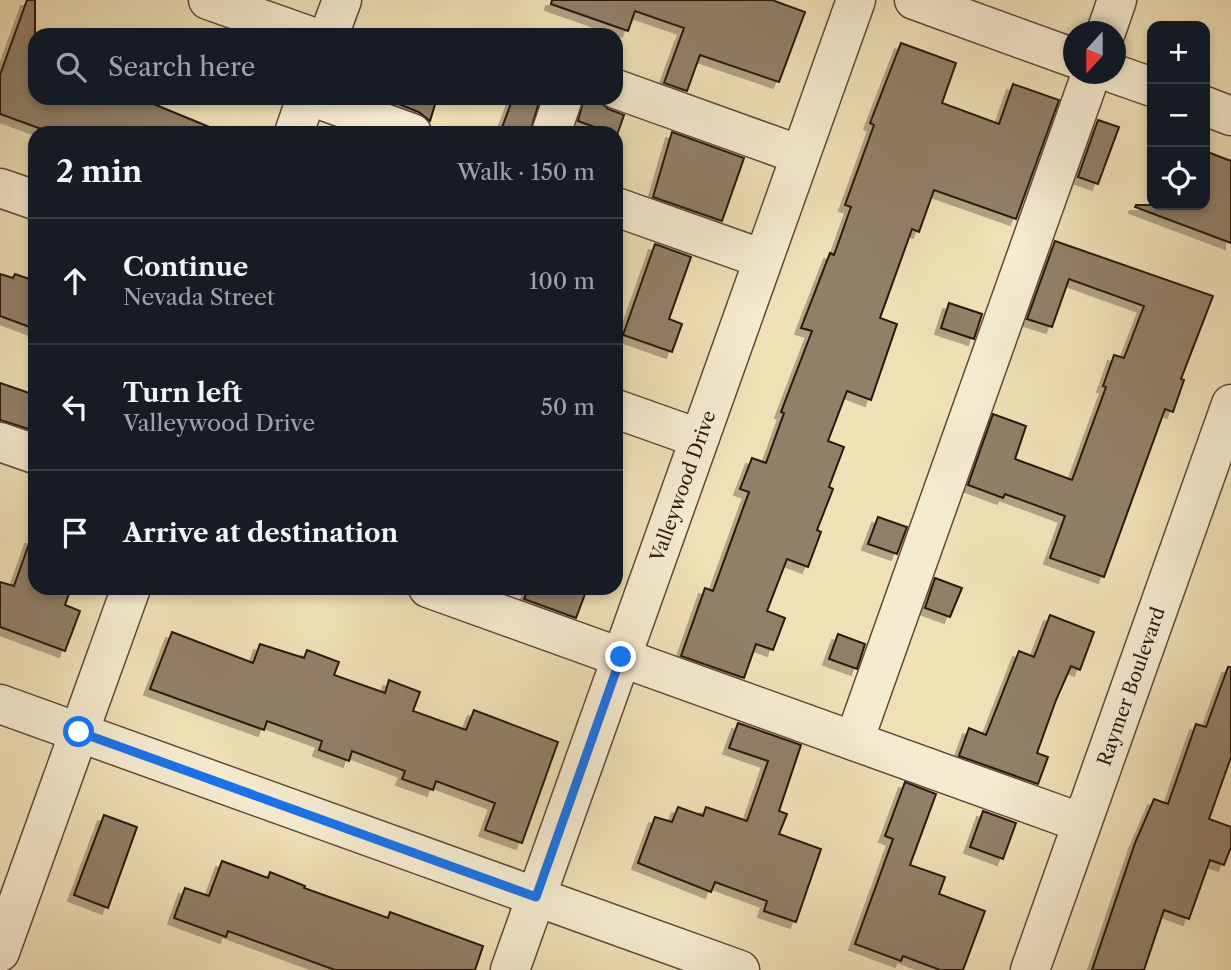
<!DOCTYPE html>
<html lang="en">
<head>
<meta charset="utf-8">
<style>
  body { margin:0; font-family:"Libre Caslon Text",serif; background:#242831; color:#f1f3f6 }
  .controls { position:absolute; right:21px; top:21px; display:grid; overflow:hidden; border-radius:14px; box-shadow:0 4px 10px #0003 }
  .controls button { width:63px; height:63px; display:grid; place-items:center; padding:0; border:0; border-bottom:2px solid #363941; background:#171b24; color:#f1f3f6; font:35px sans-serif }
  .compass { position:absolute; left:1063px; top:21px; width:63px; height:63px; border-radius:50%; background:#171b24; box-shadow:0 4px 10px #0003; rotate:201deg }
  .stop { position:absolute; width:21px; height:21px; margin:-16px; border:5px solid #1a73e8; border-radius:50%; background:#fff }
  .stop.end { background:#1a73e8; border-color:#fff; box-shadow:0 2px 7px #0008 }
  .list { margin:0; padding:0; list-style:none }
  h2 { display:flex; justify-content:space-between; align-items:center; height:91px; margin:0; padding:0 28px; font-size:30px }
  h2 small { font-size:23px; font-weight:400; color:#9ea1a6 }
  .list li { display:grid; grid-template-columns:46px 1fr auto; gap:21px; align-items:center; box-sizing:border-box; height:126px; padding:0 28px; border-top:2px solid #363941 }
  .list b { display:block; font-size:26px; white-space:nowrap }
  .list p { margin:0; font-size:23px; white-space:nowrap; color:#9ea1a6 }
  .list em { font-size:23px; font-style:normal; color:#9ea1a6 }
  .icon { flex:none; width:38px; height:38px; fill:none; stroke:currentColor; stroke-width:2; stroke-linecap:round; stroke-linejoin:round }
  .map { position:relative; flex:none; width:1231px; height:970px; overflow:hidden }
  .search { position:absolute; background:#171b24; box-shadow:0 4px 10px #0003; left:28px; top:28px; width:595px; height:77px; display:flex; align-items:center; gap:18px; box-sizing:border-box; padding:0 24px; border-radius:21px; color:#9ea1a6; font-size:26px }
  .panel { position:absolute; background:#171b24; box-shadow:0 4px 10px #0003; left:28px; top:126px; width:595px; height:469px; border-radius:21px }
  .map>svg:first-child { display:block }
</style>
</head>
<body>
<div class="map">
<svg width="1231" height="970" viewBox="0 0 1231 970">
  <defs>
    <filter id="shadow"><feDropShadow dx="-6" dy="6" stdDeviation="0" flood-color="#0004"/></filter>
  </defs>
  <rect width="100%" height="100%" fill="#efe0b6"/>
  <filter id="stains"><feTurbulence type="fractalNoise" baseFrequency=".00286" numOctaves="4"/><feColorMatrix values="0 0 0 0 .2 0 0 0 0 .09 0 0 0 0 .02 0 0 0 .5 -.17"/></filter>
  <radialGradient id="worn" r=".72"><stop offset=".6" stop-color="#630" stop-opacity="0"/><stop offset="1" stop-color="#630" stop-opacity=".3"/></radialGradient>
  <!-- building -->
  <path fill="#918067" stroke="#2c1811" stroke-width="2" filter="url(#shadow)" d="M27,0H35V98H139L224,133H52L0,114V75Z
    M552,0H772L805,12L779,82L700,55L687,91L664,83L684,28L635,11L628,31L551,4Z
    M901,43L956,63L942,103L999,124L1013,84L1059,100L1016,219L934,190L919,232L912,229L880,318L897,324L871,400L847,391L828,441L844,447L829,487L833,489L817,530L821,532L808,567L787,559L767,611L785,618L773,650L756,644L744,678L681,656L705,588L713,591L749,492L740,489L752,458L766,463L784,413L781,412L812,331L801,328L830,253L834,255L851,207L845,205L874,125L870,123Z
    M383,98H437L430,121L419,112Z
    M513,98H540L530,133H500Z
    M584,98H597L608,109L624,115L617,135L578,121Z
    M1098,120L1119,127L1098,184L1078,177Z
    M672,132L744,158L722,221L653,197Z
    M1205,151L1231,161V243L1135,207L1136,205H1205Z
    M1055,241L1213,296L1181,379L1184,380L1173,412L1165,409L1104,577L1050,558L1065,516L1005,494L1003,498L968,485L993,414L1026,426L1015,459L1072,480L1106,387L1103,386L1114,355L1124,358L1144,306L1069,279L1052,327L1027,319Z
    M655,244L691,257L669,319L682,324L672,352L623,335Z
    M0,274L13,278L15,274L35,281V329L0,316Z
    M949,303L982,314L974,339L941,328Z
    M0,383L35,395V431L0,420Z
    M878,517L907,527L897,554L868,544Z
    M31,538H35V588H71L65,605L80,611L65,651L0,627V582L14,586Z
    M935,578L962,588L950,617L925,608Z
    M529,588H570L585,594L576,618L524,599Z
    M1050,615L1094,632L1080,670L1071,666L1056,700L1037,753L1048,757L1038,784L959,756L969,728L986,735L1019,651L1034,657Z
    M172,632L253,663L260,644L304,658L307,650L339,662L334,675L385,693L389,680L420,692L413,711L466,730L474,710L558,742L522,843L485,830L495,803L436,781L433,790L402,779L405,771L352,751L349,761L319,750L322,741L267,721L264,730L150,689Z
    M838,634L865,644L857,669L829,659Z
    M1228,667H1231V757L1209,819L1231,827V847L1224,865L1210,860L1189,919L1164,910L1144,970H1092L1135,843L1154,799L1168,804L1196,724L1206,727Z
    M738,723L801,745L779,811L787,814L779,834L821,849L796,922L764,911L767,901L715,882L711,892L638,863L655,817L672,822L678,807L703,816L706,807L747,821L768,761L729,748Z
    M905,782L936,794L910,865L945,877L939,894L985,911L963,970H940L903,956L901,961L855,944L893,839L885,836Z
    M983,811L1016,823L1003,859L970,847Z
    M104,815L137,827L108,908L74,895Z
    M222,861L268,878L270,872L305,886L304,888L388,918L390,912L483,946L475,970H335L228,931L226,937L174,918L185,888L209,896Z"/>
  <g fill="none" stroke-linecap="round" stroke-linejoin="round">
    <defs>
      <g id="minor">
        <path d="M208,0L307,35"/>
        <path d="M914,0L1074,58"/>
        <path d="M1106,32L1117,0"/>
        <path d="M329,35L342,0"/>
        <path d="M1115,74L1152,87"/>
        <path d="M616,89L800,155"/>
        <path d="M315,98L412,133"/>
        <path d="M1205,106L1231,116"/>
        <path d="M294,133L306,98"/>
        <path d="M551,133L563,98"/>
        <path d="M0,188L35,200"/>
        <path d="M616,207L763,259"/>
        <path d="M616,409L698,438"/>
        <path d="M0,442L35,454"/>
        <path d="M428,588L1082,823"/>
        <path d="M0,704L740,970"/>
        <path d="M854,741L1091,74"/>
        <path d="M0,952L131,588"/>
        <path id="s1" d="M510,970L856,0"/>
        <path id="s2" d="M1030,970L1231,404"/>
      </g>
    </defs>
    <!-- minor casing -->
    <use href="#minor" stroke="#5d4a3a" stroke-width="41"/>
    <!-- minor -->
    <use href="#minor" stroke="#f5ebd0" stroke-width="38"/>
  </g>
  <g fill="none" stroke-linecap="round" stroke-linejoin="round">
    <!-- route -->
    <path stroke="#1a73e8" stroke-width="9" d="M79,732L536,897L621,657"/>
  </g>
  <g text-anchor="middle" stroke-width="5" stroke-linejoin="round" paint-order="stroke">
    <!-- street labels -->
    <g font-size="19" fill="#2c1811" stroke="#f5ebd0">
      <text dy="7" stroke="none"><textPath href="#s1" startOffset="514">Valleywood Drive</textPath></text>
      <text dy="7" stroke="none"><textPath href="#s2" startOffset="301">Raymer Boulevard</textPath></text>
    </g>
  </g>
  <rect width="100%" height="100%" filter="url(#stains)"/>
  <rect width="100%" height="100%" fill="url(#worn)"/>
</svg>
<div class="controls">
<button>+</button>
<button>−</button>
<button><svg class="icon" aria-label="locate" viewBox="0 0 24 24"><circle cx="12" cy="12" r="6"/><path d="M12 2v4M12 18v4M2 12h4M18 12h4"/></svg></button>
</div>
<svg class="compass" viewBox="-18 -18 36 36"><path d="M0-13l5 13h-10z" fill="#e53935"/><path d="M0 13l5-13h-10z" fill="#9ea1a6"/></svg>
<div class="stop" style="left:79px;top:732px"></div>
<div class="stop end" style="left:621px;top:657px"></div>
<div class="search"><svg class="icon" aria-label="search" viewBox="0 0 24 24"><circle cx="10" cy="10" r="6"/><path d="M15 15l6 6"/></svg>Search here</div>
<section class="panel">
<h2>2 min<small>Walk · 150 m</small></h2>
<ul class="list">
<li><svg class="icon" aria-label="ahead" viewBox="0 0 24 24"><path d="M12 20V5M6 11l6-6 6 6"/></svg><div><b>Continue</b><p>Nevada Street</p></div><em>100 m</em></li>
<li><svg class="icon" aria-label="left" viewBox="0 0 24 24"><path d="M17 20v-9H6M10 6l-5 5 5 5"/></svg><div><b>Turn left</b><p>Valleywood Drive</p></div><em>50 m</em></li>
<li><svg class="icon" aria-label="arrive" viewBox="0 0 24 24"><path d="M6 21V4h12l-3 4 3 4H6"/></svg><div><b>Arrive at destination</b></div></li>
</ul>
</section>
</div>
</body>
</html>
